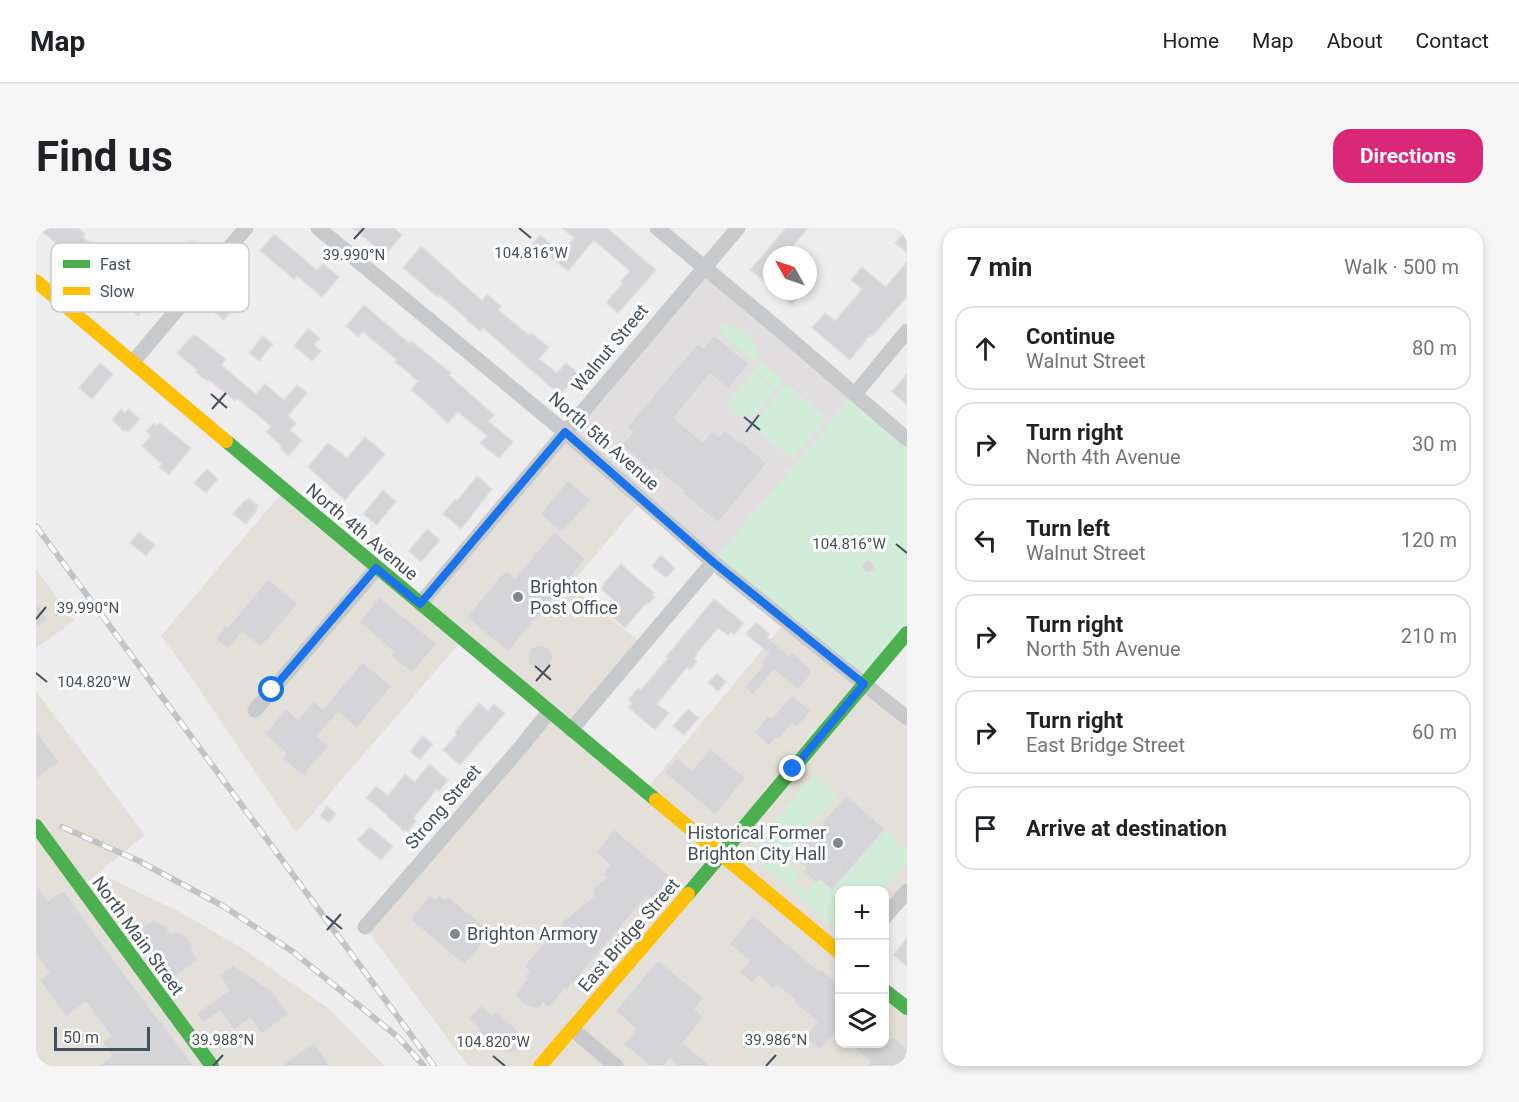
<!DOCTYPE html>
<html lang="en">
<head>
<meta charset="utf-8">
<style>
  body { margin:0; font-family:Roboto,sans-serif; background:#f6f6f6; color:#202124 }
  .controls { position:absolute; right:18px; bottom:18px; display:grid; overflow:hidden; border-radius:12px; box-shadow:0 3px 9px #0003 }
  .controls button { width:54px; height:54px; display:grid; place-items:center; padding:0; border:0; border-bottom:2px solid #e0e0e0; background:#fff; color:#202124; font:30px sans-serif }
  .compass { position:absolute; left:727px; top:18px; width:54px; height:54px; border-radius:50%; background:#fff; box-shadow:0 3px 9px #0003; rotate:310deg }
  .scale { position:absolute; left:18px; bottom:15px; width:96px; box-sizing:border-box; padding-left:6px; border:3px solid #455059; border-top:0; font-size:16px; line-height:21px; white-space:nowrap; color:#455059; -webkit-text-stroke:4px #fff; paint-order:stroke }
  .stop { position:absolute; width:18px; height:18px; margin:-14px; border:4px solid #1a73e8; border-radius:50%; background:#fff }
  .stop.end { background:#1a73e8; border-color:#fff; box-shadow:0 2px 6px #0008 }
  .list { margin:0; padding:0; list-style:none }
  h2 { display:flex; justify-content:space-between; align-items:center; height:78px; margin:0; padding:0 24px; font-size:26px }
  h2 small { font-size:20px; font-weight:400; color:#757577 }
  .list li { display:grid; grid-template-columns:39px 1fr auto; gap:18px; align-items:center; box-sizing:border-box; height:84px; margin:0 12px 12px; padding:0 12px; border:2px solid #e0e0e0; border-radius:18px }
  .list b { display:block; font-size:22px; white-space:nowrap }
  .list p { margin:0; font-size:20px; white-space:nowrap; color:#757577 }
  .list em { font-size:20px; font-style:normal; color:#757577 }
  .icon { flex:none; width:33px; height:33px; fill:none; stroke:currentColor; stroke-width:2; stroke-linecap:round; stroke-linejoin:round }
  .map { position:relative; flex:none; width:871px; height:838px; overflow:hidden; border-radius:18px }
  header { display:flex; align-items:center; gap:36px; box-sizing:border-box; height:84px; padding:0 30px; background:#fff; border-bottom:2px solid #e0e0e0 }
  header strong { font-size:28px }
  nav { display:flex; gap:33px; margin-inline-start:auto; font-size:21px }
  .intro { display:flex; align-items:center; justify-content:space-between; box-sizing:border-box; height:144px; padding:0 36px }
  h1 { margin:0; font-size:42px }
  .button { padding:15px 27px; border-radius:18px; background:#db2777; color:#fff; font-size:21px; font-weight:700 }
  main { display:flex; gap:36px; padding:0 36px }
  aside { flex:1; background:#fff; border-radius:18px; box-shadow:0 3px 9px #0003 }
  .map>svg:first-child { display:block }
</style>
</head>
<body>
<header>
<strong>Map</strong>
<nav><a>Home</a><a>Map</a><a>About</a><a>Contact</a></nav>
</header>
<div class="intro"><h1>Find us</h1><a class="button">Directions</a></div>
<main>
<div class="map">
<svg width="871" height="838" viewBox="0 0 871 838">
  <rect width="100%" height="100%" fill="#eeeded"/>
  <!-- commercial -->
  <path fill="#e3e0da" d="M529,204L606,272L534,357L607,417L535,502L609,563L750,393L871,490V663L849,690L848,662H804V816H848L849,762L871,780V838H432L329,699L512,484L426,412L260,605L151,443L125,408L248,262L384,376Z
    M0,341L38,393L0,420Z
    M0,463L109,607L46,658L71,649L144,684L204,719L292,780L349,838H0Z"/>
  <!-- education -->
  <path fill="#e0dedf" d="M668,40L819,166L677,334L529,204Z"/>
  <!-- green -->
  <path fill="#d1edda" d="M685,98C690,99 696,99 700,100C714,104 723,119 721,132L718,133L685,106Z
    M725,134L748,153L740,162L718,142Z
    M717,144L739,163L717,189L712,185L707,190L690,176Z
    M750,156L790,190L756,231L716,197Z
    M819,166L871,211V405L828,456L677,334Z
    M778,547L802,569L796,577L782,589L749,632C739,625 735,616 727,608Z
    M848,602L871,621V634L847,662H804L803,702L753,660L762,656L771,663L777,657L784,652L796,662Z
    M725,610L733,618L739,628L759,642L763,650L752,659L717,630L718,625L716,620Z"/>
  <!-- building -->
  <path fill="#d5d5d7" stroke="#dfdfe0" stroke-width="1.5" d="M2,0H42L49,6L47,9L76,33L81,28L93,39L101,29L111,38L102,49L121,65L102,88L72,64L75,61L49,39L45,44L34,34L36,32L20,19L22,17Z
    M317,0H358L366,7L349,27Z
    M526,0H571L620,42L582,85L570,75L587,55L585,53L594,43L558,12L532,43L509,25L507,28L495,18L504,7L526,25L538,10Z
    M750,0H772L757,18L768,27H736V60L714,42Z
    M871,1V25L859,15Z
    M238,6L281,42L287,36L303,49L286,69L261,48L258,51L224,23Z
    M156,13L166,22L159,31L148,22Z
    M385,18L446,73L451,66L465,78L462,82L494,108L496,106L513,119L503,131L521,145L530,135L543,146L524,167L447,100L444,103L430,92L431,91L403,67L402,69L367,40Z
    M871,34V69L836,108L834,107L814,132L776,100L789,85L799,93L826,61L815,52L826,39L850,59Z
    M739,63H767L756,77Z
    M185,67L199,79L188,92L174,80Z
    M328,77L374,116L376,114L415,145L413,147L458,187L452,193L477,214L463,230L444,215L451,208L422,184L412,195L400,185L401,184L375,162L382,153L359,134L361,132L327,104L322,109L310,98Z
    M272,100L284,110L278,117L285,123L276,133L258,118Z
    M158,106L190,131L185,137L220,166L229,156L248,172L261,157L271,165L252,188L260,195L254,202L266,212L253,228L244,220L246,218L230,204L235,198L201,170L199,173L173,152L171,153L159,144L161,142L141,125Z
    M678,107L713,136L692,161L674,146L638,190L667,214L676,203L683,209L689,202L704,215L705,213L731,235L682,295L646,265L647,263L619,240L616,243L585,217L597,204L591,199L622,162L662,115L667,120Z
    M227,108L237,116L223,133L213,125Z
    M64,135L77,146L56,171L43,160Z
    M871,146V177L856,164Z
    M85,181L89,185L93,181L104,191L92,204L89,202L88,203L76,192Z
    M118,195L121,198L124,195L155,220L133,247L123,239L126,236L106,218L115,208L110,203Z
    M329,209L349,226L309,272L272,239L292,215L311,230Z
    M171,241L182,251L170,265L158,255Z
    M441,248L456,261L425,301L407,286L419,271L421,273Z
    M532,252L555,272L526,305L504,286Z
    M347,262L360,273L341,297L327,286Z
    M213,270L222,278L220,281L221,282L210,296L197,286L209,272L210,273Z
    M391,301L404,312L385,334L373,323Z
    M103,304L119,317L110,328L94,315Z
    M518,304L550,331L472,424L430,389L470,342L479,350Z
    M625,327L639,340L630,350L616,338Z
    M831,332L837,334L839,340L834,345L828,343L825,337Z
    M585,336L618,365L616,367L619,369L612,376L610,375L589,400L572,385L576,381L573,378L578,372L565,361L569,356L568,355Z
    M232,351L262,376L225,419L206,404L192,421L179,411L190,398L192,399Z
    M343,369L401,416L376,445L355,428L358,424L323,394Z
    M678,371L708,395L698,407L695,404L692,407L682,400L660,426L661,427L658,431L661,434L654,442L651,439L621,476L633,485L619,502L592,479L596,475L592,472L602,460L605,462L632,430L630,429Z
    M0,374L12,392L0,400Z
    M720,394L734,406L731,409L753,428L756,424L776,442L774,445L775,447L762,462L738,442L717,467L708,459L727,438L724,436L727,433L726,432L733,425L710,406Z
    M503,417H507L514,421L517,429L514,437L508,441H500L494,436L492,432L494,420Z
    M326,434L356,458L321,500L302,484L281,508L293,518L267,548L246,530L250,525L229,506L250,481L262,491L278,473L287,481Z
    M681,445L690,454L682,463L672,455Z
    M756,467L775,483L760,500L756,496L742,512L740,510L733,518L718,505L732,487L736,490Z
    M443,475L452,483L458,476L469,485L424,537L407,522L421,506L419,504Z
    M652,481L663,490L648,507L637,498Z
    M0,502L23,534L0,552Z
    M387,508L397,516L384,532L374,523Z
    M675,521L710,550L679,587L629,545L641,530L656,542Z
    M393,536L412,552L403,563L401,561L378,589V591L380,593L372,604L369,602L368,603L351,588V587L330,570L340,558L352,568L369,546L379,554Z
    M810,567L849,601L796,662L784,652L781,655L767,643L770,640L757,629Z
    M291,578L300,586L293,595L284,588Z
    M334,599L357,618L345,632L321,612Z
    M578,601L636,650L617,672L611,668L531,762L529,760L513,780L507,775L502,781L491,778L478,768L491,751L489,749L493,743L488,738L525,695L558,668L557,660L570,650L566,647L574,637L560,624Z
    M0,656L12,673L27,662L123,793V791L158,838H62L76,827L66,814L75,808L50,774L30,789L3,752L13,745L0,727Z
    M394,667L399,672L403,667L409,672L412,668L448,698L444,702L452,709L428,737L374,691Z
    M717,687L783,743L785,741L804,757V799L784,822L768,809L781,794L758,774L759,772L741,757L738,761L723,748L716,755L703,744L713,733L693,716Z
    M117,692L129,697L135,706L140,703L150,708L158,719L155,721L162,732L137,751L102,703Z
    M871,710V738L857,727Z
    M622,732L668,770L659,781L668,789L647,815L675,838H642L634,831L628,838H614L588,816L600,801L579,783Z
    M197,737L236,763L253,786L226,806L214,790L198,802L184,783L167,795L160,786L193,762L183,747Z
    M445,777L456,787L461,783L483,804L480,808L483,811L481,813L484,816L475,826L472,823L470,825L451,807L449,809L441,802L443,800L432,791Z
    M856,808L871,820V838H830L834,833L813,816H849Z
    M278,814L294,838H245Z"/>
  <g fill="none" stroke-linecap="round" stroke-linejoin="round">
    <!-- street -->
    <path stroke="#c7c9cb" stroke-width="15" d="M282,0L529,204L677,334L793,428L871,490
      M621,0L746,104L871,211
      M97,134L210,0
      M819,166L871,103
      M384,376L702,0
      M219,482L341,340
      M535,502L677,334
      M848,690L871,663
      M329,699L484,520L513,484
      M536,801L580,838"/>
    <!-- fast -->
    <path stroke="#4caf50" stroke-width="14" d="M190,213L620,572
      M0,598L176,838
      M652,666L871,405
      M848,762L871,780"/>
    <!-- slow -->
    <path stroke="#ffc107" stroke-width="14" d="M0,53L190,213
      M620,572L804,725
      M504,838L652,666"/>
    <defs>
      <path id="rail" d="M0,298L398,838
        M26,599L103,633L187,678L256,723L363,810L388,838"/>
    </defs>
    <!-- rail casing -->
    <use href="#rail" stroke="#c2c3c5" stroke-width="6"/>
    <!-- rail -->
    <use href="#rail" stroke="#fff" stroke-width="4" stroke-dasharray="11" stroke-linecap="butt"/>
  </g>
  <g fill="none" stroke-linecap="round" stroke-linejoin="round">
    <!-- route -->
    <path stroke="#1a73e8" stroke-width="8" d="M236,462L340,340L384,376L529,204L677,334L828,456L757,541"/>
  </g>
  <!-- ticks -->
  <path fill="none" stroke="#455059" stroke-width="2" d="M483,0L495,10M318,11L328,0M175,166L191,180M176,181L190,165M708,189L724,202M710,204L723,187M860,316L871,325M0,391L10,379M499,438L515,452M0,445L11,454M500,453L514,437M290,688L306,701M291,702L305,686M457,828L469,838M177,838L187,827M730,838L740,827"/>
  <!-- markers -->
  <g fill="#80878d" stroke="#fff" stroke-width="2">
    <circle cx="482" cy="369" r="6"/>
    <circle cx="802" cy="615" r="6"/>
    <circle cx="419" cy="706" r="6"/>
  </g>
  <g text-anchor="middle" stroke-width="6" stroke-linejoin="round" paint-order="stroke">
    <!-- street labels -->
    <g font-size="18" fill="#455059" stroke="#fff">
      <text transform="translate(574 120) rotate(-50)" y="6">Walnut Street</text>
      <text transform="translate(568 213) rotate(41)" y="6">North 5th Avenue</text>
      <text transform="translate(326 304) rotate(40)" y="6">North 4th Avenue</text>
      <text transform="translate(407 579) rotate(-49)" y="6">Strong Street</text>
      <text transform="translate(593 707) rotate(-49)" y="6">East Bridge Street</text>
      <text transform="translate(102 708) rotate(54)" y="6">North Main Street</text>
    </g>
    <!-- poi labels -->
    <g font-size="18" fill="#455059" stroke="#fff" text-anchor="start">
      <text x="494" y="365">Brighton<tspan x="494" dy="21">Post Office</tspan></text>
      <text x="790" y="611" text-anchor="end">Historical Former<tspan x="790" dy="21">Brighton City Hall</tspan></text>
      <text x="431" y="712">Brighton Armory</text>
    </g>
  </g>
  <!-- legend -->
  <rect x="15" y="15" width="198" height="69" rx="9" fill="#fff" stroke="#c7cacd" stroke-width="1.5"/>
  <rect x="27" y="32" width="27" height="8" fill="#4caf50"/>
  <rect x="27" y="59" width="27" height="8" fill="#ffc107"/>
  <g font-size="16" fill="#455059">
    <text x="64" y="42">Fast</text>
    <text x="64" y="69">Slow</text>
  </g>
  <g font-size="15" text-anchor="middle" fill="#455059" stroke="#fff" stroke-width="6" stroke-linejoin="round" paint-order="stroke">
    <text x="495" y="30">104.816°W</text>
    <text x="318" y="32">39.990°N</text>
    <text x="813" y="321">104.816°W</text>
    <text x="52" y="385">39.990°N</text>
    <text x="58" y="459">104.820°W</text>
    <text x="187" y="817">39.988°N</text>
    <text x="740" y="817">39.986°N</text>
    <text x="457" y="819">104.820°W</text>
  </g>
</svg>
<div class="controls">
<button>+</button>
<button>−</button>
<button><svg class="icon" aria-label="layers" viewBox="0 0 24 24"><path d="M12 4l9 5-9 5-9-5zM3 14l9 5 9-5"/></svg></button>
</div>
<svg class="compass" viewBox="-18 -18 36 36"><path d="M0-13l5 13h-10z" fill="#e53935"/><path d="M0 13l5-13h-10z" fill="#757577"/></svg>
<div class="scale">50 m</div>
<div class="stop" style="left:236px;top:462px"></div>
<div class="stop end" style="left:757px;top:541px"></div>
</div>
<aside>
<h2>7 min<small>Walk · 500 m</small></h2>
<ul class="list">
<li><svg class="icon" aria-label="ahead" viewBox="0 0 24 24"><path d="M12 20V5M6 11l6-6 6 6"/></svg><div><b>Continue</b><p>Walnut Street</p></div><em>80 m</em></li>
<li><svg class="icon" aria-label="right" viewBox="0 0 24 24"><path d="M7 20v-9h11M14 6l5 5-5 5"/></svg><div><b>Turn right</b><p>North 4th Avenue</p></div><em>30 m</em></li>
<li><svg class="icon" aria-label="left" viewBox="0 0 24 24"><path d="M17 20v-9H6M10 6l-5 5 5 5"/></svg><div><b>Turn left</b><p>Walnut Street</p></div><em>120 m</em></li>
<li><svg class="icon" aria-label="right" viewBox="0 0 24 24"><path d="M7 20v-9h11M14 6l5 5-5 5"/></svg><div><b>Turn right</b><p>North 5th Avenue</p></div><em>210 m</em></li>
<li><svg class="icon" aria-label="right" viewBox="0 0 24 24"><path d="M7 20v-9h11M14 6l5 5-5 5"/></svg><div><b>Turn right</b><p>East Bridge Street</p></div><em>60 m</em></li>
<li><svg class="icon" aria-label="arrive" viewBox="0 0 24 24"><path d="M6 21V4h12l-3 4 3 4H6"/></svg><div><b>Arrive at destination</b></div></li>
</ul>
</aside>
</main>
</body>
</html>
